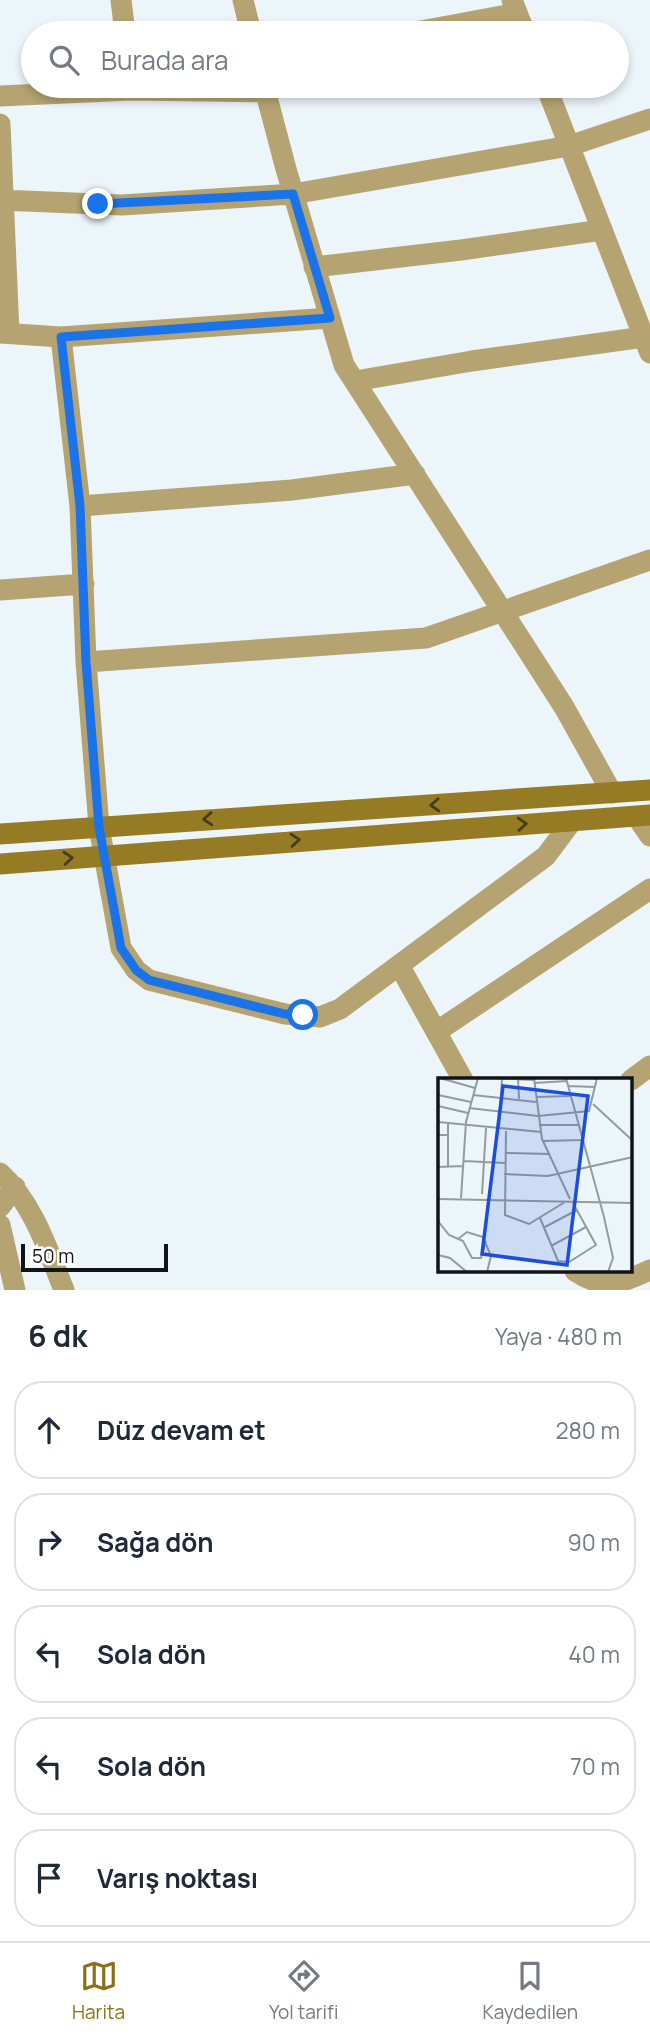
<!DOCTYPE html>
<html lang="tr">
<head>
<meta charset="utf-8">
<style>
  body { margin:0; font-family:Manrope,sans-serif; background:#f6f6f7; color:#1f2937 }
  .scale { position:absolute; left:21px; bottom:18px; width:147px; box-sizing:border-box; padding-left:7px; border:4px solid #111415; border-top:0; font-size:19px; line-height:24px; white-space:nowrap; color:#111415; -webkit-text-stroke:5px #fff; paint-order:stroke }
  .stop { position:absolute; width:21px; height:21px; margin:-16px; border:5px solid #1a73e8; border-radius:50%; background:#fff }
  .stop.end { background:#1a73e8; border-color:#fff; box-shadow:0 2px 7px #0008 }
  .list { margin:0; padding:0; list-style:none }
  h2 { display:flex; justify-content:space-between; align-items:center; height:91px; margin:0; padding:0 28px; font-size:30px }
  h2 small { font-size:23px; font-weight:400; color:#747a83 }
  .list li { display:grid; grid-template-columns:46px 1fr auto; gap:21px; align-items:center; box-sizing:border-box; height:98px; margin:0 14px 14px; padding:0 14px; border:2px solid #e0e1e3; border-radius:28px }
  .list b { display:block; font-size:26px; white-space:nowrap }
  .list em { font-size:23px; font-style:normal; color:#747a83 }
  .icon { flex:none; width:38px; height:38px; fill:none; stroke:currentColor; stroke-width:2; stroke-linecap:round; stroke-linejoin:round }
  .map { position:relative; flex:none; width:650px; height:1290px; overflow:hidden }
  .search { position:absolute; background:#fff; box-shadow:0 4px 10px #0003; left:21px; right:21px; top:21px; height:77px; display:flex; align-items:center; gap:18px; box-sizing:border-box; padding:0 24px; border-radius:38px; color:#747a83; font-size:26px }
  .sheet { height:651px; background:#fff }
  nav { display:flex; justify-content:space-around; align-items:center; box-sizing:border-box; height:98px; border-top:2px solid #e0e1e3; background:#fff; font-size:19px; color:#747a83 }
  nav a { display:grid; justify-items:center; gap:4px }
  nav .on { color:#8c7114 }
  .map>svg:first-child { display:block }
</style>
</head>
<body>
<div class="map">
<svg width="650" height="1290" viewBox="0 0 650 1290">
  <rect width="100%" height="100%" fill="#ecf5f9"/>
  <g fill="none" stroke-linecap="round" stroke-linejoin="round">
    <!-- minor -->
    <path stroke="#b5a371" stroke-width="21" d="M121,0L125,33
      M243,0L251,33
      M410,33L517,13
      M264,86L286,169L344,365L564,707L612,793
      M0,96L131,90L266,92
      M0,124L9,333
      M0,200L122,205L293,194L569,146L650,119
      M314,267L461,250L602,230
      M0,333L61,337L330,318
      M61,337L80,506L86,662L99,827L121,948L136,970L149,980L285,1014L320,1017L340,1009L546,856L572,821
      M355,381L472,361L644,337
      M80,506L292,490L415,474
      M0,590L84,584
      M86,662L426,638L650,560
      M637,817L650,836
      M399,965L463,1080
      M436,1032L650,889
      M631,1080L650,1066
      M0,1173C33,1203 48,1250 64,1290
      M0,1207L15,1187
      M0,1225L15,1290
      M575,1271C603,1290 621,1284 650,1270"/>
    <!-- tertiary -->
    <path stroke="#b5a371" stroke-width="21" d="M512,0L525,33
      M546,86L650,353"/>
    <!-- secondary -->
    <path stroke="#967b25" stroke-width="21" d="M0,834L650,790
      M0,864L650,815"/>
  </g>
  <!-- one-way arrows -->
  <defs><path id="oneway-chevron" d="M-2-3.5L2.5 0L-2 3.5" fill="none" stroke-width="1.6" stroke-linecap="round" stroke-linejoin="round" transform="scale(1.75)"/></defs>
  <g stroke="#463d1b">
    <use href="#oneway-chevron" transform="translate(435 805) rotate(177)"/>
    <use href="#oneway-chevron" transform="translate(208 819) rotate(176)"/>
    <use href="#oneway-chevron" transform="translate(522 824) rotate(-4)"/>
    <use href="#oneway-chevron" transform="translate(295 840) rotate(-4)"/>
    <use href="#oneway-chevron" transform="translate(68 858) rotate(-5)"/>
  </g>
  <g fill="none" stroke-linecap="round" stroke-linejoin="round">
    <!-- route -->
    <path stroke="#1a73e8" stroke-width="9" d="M98,204L293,194L330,318L61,337L80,506L86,662L99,827L121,948L136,970L149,980L285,1014L303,1015"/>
  </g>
  <!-- overview -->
  <g transform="translate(438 1078)">
    <rect width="194" height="194" fill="#ecf5f9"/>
    <path fill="none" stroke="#949b9e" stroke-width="2" d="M2,0L37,10M55,0L96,2M80,0L81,21M96,0L104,61L132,121M128,0L166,139L175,180L170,194M96,5L129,3M130,8L157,9M0,17L33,24M35,17L98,24M98,19L132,18M155,26L195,63M0,28L30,35M31,30L100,38L151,33L159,0M0,44L103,54M102,47H140M61,51L64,0M68,53L67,137L91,146L127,124M0,57H10V45M10,57V88M105,63L144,62M67,75L112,76M26,83L67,85M0,89L25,88M66,96L110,98L195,79M44,116L48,50M23,120L28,44L40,0M0,121L195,125M102,140L120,183L131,184L158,167L135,125M0,143L11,157L25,163L34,180H43L48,163M105,150L139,132M20,161L29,154L45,159L53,178L49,194M113,168L148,149M0,177L12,180L29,194"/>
    <path fill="#1d4ed8" fill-opacity="0.15" stroke="#1d4ed8" stroke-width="3.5" d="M65,8L150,18L129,187L44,176Z"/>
    <rect width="194" height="194" fill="none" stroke="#111415" stroke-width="3.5"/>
  </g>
</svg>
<div class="scale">50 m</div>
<div class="stop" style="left:303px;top:1015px"></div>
<div class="stop end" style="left:98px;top:204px"></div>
<div class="search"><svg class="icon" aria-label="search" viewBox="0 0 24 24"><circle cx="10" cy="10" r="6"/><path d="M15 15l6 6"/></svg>Burada ara</div>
</div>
<section class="sheet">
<h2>6 dk<small>Yaya · 480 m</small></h2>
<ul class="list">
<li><svg class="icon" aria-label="ahead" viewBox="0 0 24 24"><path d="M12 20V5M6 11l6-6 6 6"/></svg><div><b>Düz devam et</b></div><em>280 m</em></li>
<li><svg class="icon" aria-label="right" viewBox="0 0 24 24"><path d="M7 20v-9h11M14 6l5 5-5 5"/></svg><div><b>Sağa dön</b></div><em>90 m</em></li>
<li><svg class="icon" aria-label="left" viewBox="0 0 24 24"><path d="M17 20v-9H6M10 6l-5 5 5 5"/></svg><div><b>Sola dön</b></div><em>40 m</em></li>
<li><svg class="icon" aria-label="left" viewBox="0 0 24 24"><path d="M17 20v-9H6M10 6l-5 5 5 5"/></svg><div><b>Sola dön</b></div><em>70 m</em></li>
<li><svg class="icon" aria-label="arrive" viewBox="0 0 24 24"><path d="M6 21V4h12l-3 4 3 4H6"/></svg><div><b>Varış noktası</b></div></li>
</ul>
</section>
<nav>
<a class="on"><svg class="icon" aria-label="map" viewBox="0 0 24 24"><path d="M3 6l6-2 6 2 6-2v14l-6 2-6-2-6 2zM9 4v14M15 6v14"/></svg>Harita</a>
<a><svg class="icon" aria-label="directions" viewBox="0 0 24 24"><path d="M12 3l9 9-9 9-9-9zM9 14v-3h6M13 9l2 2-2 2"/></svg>Yol tarifi</a>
<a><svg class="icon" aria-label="saved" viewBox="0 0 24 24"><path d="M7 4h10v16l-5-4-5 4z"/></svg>Kaydedilen</a>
</nav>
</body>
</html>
